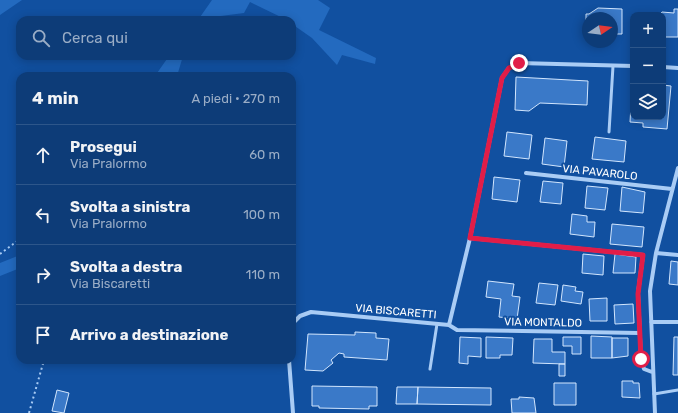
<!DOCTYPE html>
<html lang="it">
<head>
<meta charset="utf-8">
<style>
  body { margin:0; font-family:Rubik,sans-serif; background:#16437d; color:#f1f3f6 }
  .controls { position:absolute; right:12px; top:12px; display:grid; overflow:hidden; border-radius:8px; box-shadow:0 2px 10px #0003 }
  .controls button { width:36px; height:36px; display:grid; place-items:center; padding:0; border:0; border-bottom:1px solid #2d568a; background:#0d3c78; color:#f1f3f6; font:20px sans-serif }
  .compass { position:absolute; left:582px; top:12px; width:36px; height:36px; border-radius:50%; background:#0d3c78; box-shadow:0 2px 10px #0003; rotate:77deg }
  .stop { position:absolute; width:12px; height:12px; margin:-9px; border:3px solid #e11d48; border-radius:50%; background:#fff }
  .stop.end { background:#e11d48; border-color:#fff; box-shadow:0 1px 4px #0008 }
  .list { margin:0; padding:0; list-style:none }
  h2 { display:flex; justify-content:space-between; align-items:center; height:52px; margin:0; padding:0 16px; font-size:17px }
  h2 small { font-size:13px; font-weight:400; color:#9aadc6 }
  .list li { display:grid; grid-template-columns:26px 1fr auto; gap:12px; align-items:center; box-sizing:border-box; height:60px; padding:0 16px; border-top:1px solid #2d568a }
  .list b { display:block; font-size:15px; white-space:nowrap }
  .list p { margin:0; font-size:13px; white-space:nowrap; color:#9aadc6 }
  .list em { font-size:13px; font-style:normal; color:#9aadc6 }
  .icon { flex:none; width:22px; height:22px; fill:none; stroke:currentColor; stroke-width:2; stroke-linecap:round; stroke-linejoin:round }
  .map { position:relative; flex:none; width:678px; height:413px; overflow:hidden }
  .search { position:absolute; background:#0d3c78; box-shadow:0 2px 10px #0003; left:16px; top:16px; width:280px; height:44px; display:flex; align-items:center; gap:10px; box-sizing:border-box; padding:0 14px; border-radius:12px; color:#9aadc6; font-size:15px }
  .panel { position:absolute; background:#0d3c78; box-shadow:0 2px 10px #0003; left:16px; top:72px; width:280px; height:292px; border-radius:12px }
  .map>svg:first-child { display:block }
</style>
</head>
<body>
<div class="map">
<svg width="678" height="413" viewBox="0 0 678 413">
  <rect width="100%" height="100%" fill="#1150a0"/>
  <!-- green -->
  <path fill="#236abf" d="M0,0H22L0,15Z
    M212,0H318L330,8L319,30L376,58L375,64L342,55L337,65L312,38L292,24V20H287L250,2L244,13L213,17L211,20H198Z
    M169,56H183L177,76H155Z
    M20,255V268L0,276V263Z"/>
  <!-- building -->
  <path fill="#3a79c8" stroke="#d2e6fe" d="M598,8L622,9V34H612V18H588V29H586V14H589Z
    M674,9H678V37H663V15H659L662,12L674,13Z
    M516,77L588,81L587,105L540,103L529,111L515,110Z
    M663,85L671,86L667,129L643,127V123L630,122L632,88L633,117H663Z
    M507,132L532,135L529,159L504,156Z
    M595,137L626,141L624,162L592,159Z
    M545,138L567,141L564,167L542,164Z
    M494,177L520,180L517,202L492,199Z
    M543,181L563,183L561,204L540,202Z
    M587,186L608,188L605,210L585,208Z
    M622,187L645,192L643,213L620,211Z
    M572,214L587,216V222H595L594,237L570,234Z
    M612,224L644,227L642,247L610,244Z
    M583,254L604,256L603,275L582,273Z
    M615,254L636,257L635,273H613Z
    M671,261L678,262V285L669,284Z
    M488,281L514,284L512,296L520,297L517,319L499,317L501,299L486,297Z
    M539,283L558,285L555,305L536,303Z
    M563,285L576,287L575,291L583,292L581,304L561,301Z
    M607,298V321H590L589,299Z
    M633,304L634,323L615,324L614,305Z
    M355,332L376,333V338L389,339L387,360L344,357V354L339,353L331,360L333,363L323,371L305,370L308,334L355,335Z
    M591,336L612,337V358H591Z
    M460,337L481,338V357L468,356V364L459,363Z
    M486,337L513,338L512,355H500V358H486Z
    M563,337H581V354H572V346H563Z
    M674,337H678V375H673Z
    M612,338H628V356L612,358Z
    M534,339H552V352H565V364L533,363Z
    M559,364H565V376H559Z
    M622,381H633V383H639L640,398L622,397Z
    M554,383H576V405H554Z
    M312,386L377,387V406H369V409L319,408V406H312Z
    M397,387H418L417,404H396Z
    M418,387L491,388V405L417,404Z
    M57,390L69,393L64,413L52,411Z
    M519,397L534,398L536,413H512L511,399H519Z"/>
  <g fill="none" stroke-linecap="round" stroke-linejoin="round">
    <!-- path -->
    <path stroke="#a9ccf5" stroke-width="2" stroke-dasharray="2 3" stroke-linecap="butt" d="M0,254L20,239
      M29,413L44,360"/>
    <!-- service -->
    <path stroke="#a9ccf5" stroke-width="3" d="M609,132L613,66
      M430,369L437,324
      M654,394L678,390"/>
    <!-- minor -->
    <path stroke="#a9ccf5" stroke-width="4" d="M663,67L678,68
      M526,173L672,189
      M470,238L643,255L638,293L641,359L644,369L652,372
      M656,253L678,255
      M651,322H678
      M292,324L300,316L311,312L449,325L470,238L502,78L509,68L519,63L633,66
      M449,325L457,330L639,333
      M289,360L293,413
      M655,413L650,291L656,253L678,168"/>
  </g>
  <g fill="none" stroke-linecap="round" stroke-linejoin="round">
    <!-- route -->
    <path stroke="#e11d48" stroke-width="5" d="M519,63L509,68L502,78L470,238L643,255L638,294L641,359"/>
  </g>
  <g text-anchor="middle" stroke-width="4" stroke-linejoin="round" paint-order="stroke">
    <!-- street labels -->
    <g font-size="11" fill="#fff" stroke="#1150a0">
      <text transform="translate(600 172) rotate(6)" y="4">VIA PAVAROLO</text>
      <text transform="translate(396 311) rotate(5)" y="4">VIA BISCARETTI</text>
      <text transform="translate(543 322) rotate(1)" y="4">VIA MONTALDO</text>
    </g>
  </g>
</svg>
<div class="controls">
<button>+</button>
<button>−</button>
<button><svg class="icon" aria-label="layers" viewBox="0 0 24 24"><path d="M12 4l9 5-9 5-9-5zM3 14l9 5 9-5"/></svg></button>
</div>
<svg class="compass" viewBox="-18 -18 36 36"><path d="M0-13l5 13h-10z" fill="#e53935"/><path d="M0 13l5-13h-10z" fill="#9aadc6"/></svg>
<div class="stop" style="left:641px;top:359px"></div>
<div class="stop end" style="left:519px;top:63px"></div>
<div class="search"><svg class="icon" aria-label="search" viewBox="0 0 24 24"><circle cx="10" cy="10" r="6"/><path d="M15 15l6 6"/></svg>Cerca qui</div>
<section class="panel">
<h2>4 min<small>A piedi · 270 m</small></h2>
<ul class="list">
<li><svg class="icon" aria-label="ahead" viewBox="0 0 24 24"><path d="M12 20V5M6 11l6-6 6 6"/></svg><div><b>Prosegui</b><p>Via Pralormo</p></div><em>60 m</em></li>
<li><svg class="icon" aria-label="left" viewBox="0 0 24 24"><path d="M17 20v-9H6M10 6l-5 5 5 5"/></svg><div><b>Svolta a sinistra</b><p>Via Pralormo</p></div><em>100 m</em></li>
<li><svg class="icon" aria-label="right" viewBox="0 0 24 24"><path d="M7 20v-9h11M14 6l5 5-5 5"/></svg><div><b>Svolta a destra</b><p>Via Biscaretti</p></div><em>110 m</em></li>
<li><svg class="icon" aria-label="arrive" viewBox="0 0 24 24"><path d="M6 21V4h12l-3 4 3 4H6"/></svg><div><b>Arrivo a destinazione</b></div></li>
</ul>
</section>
</div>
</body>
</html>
